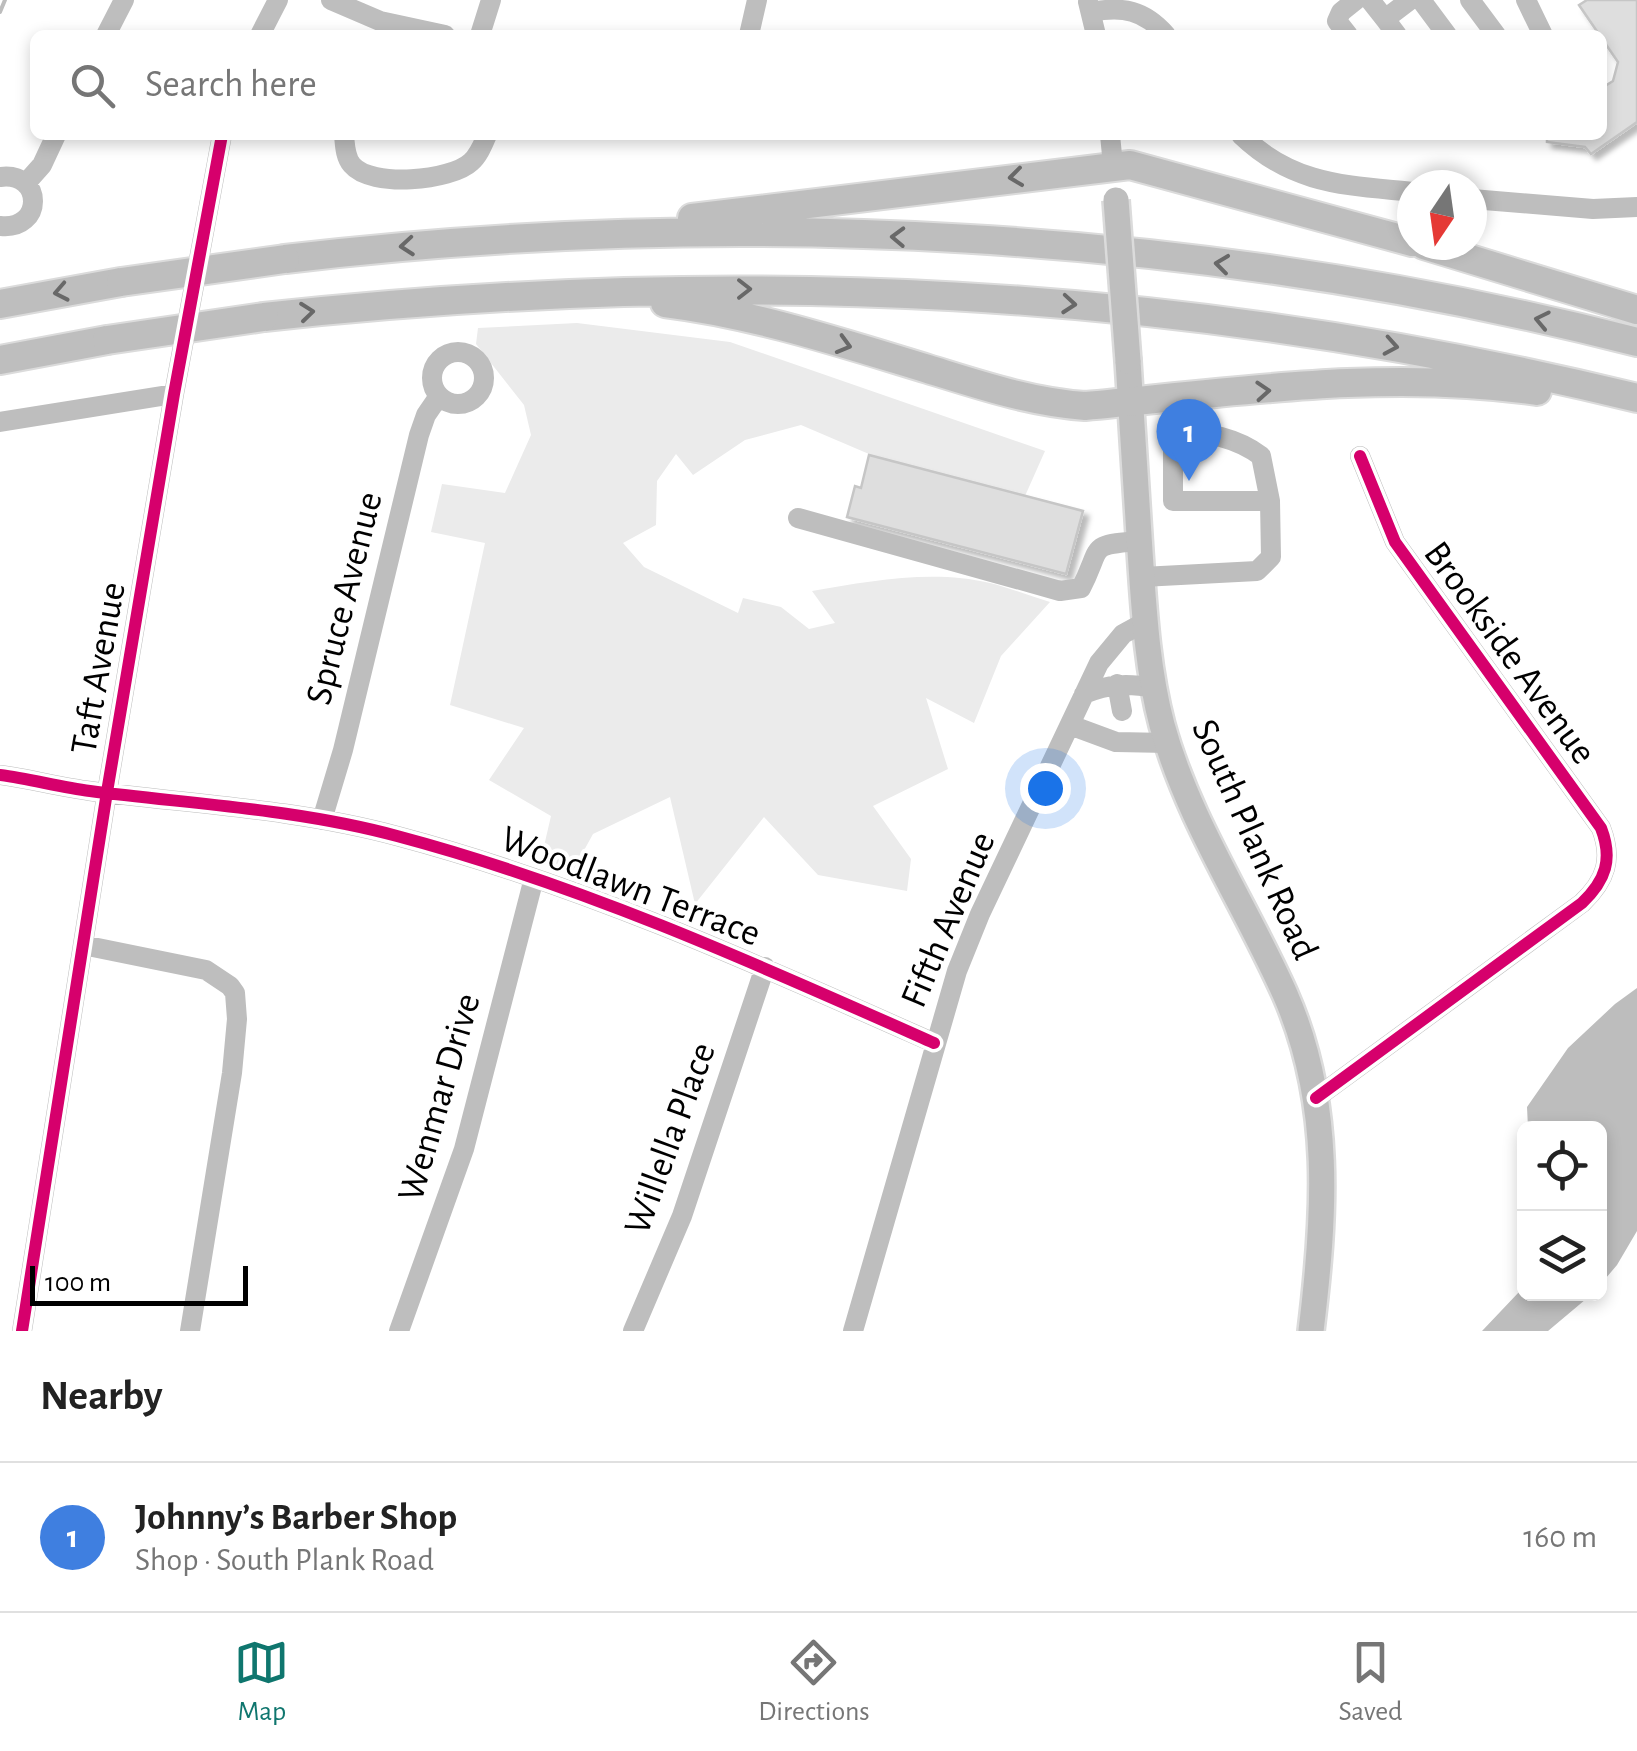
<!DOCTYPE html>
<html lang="en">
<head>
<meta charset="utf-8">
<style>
  body { margin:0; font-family:"Alegreya Sans",sans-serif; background:#f2f2f2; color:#222 }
  .controls { position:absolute; right:30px; bottom:30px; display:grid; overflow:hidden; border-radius:15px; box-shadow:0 5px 15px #0003 }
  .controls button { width:90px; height:90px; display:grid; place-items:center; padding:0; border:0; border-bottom:2px solid #e0e0e0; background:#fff; color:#222; font:50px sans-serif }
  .compass { position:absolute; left:1397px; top:170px; width:90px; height:90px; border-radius:50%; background:#fff; box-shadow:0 5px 15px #0003; rotate:193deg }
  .scale { position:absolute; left:30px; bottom:25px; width:218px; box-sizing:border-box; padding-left:10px; border:5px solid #000; border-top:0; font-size:28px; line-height:35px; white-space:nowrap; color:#000; -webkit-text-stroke:8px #fff; paint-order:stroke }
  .you { position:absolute; left:1045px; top:788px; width:35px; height:35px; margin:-25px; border:8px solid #fff; border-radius:50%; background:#1a73e8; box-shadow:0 0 0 15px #1a73e833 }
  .badge { display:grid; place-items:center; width:65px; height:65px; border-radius:50%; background:#0f766e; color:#fff; font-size:32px; font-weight:700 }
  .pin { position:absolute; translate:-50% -82px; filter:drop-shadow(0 2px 5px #0008) }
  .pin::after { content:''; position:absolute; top:52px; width:35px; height:30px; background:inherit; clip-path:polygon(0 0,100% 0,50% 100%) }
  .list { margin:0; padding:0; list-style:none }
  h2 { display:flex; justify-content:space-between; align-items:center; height:130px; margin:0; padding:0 40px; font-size:42px }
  h2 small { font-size:32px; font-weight:400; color:#767676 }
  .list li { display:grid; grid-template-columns:65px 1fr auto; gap:30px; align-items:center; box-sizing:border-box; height:150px; padding:0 40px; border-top:2px solid #e0e0e0 }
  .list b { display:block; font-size:38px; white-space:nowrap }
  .list p { margin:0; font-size:32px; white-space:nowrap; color:#767676 }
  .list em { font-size:32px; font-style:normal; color:#767676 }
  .icon { flex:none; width:55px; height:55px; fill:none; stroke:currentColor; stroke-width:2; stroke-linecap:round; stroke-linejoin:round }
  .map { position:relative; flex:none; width:1637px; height:1331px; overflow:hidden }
  .search { position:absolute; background:#fff; box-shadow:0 5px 15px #0003; left:30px; right:30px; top:30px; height:110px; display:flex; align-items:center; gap:25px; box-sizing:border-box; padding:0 35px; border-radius:15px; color:#767676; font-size:38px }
  .sheet { height:280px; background:#fff }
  nav { display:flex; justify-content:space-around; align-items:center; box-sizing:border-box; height:140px; border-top:2px solid #e0e0e0; background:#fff; font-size:28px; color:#767676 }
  nav a { display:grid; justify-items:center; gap:5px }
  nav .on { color:#0f766e }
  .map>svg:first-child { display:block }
</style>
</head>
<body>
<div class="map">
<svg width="1637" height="1331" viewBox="0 0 1637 1331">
  <defs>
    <filter id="shadow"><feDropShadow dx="5.5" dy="5.5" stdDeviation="2.5" flood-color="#0004"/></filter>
  </defs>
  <rect width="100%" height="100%" fill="#fff"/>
  <!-- green -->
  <path fill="#ebebeb" d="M577,323L730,342L1045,451L1025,496L876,457L801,425L745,440L693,475L676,454L657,481L656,525L623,543L644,567L738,613L743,598L781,607L809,629L835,623L812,591C869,581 933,569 990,583C1010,588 1030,596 1050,602L1001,656L974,723L926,698L948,769L873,806L911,859L907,891L818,875L764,817L695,904L670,797L593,834L571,874L541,859L551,816L489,780L524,728L450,705L485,543L431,532L442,484L505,493L531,435L524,405L476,344L478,328Z"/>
  <!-- water -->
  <path fill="#bdbdbd" d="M1637,988V1231L1617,1265L1600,1285V1128H1528L1527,1107L1568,1048L1615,1004Z
    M1524,1272V1294H1592L1548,1331H1482L1519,1292Z"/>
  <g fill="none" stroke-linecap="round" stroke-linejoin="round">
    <!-- stream -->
    <path stroke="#bdbdbd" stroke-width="4" d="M0,12L5,0"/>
  </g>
  <!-- building -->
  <path fill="#dedede" stroke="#c6c6c6" stroke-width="2.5" filter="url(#shadow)" d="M1587,0H1637V122L1591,154L1585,147L1547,142V135H1602V88L1613,81L1618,62L1579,5Z
    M869,455L1083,511L1066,574L847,517L855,486L861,488Z"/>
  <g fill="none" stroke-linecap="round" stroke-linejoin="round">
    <defs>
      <path id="major" d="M1128,361C1132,425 1136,488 1140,551C1144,609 1147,668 1162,725C1188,820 1245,904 1285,994C1333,1103 1325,1216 1311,1331"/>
      <path id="highway" d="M692,218L1130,165L1412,242
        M1424,245L1637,310
        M285,259C734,206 1199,230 1637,342
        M665,303C754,314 842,343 928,369C980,385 1030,402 1085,406C1234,392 1388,369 1537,391
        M0,304L121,282
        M264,317C732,266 1179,286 1637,398
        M0,360L107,340"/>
    </defs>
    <!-- major casing -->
    <use href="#major" stroke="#dbdbdb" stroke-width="30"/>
    <!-- highway casing -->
    <use href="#highway" stroke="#dbdbdb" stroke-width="32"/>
    <!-- minor -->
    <path stroke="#bebebe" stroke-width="20" d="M331,0L380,21L445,35
      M1370,0L1385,19
      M1421,0L1447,35
      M1470,0L1496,35
      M1526,0L1543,35
      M1088,2L1096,35
      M1091,12C1123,6 1144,10 1166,35
      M106,35L124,0
      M260,35L278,0
      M480,35L491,0
      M749,35L757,0
      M1348,35L1337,21L1341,12L1356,0
      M1397,35L1385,19L1410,0
      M344,135C345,145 345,157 352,165C371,188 451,181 471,162C479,155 483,144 487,135
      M1110,135L1113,165
      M1241,135C1293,185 1345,185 1412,192
      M0,177C44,171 44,231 0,226
      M26,183L42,165L56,135
      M1472,199L1593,209L1637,207
      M432 378a26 26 0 1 1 52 0a26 26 0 1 1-52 0Z
      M0,422L174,394
      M798,518L1060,591L1081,588C1103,546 1086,545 1140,541
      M1142,577L1257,571L1271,557L1270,501H1173V445L1177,430C1207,433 1236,437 1261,456L1270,501
      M1117,684L1122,711
      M1084,694C1109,684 1127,683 1154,688
      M1070,725L1116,742L1168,743
      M0,775C30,779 60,787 90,791C192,804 297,809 397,836C582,885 759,965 934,1043
      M322,820L343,750L419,435L426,415L439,396
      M83,945L206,970L230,986L235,993L237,1019L232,1073L190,1331
      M1316,1098L1582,903C1606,880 1613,859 1601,828L1395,542L1360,456
      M22,1331L107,792L174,394L222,135
      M399,1331L464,1149L534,878
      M633,1331L682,1216L765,967
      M853,1331L957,971L980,914L1099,663L1123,634L1145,622"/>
    <!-- major -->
    <use href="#major" stroke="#bebebe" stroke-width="25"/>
    <!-- highway -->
    <use href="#highway" stroke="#bebebe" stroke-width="28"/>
    <defs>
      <path id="major-bridge" d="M1116,200L1128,361"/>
      <path id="highway-bridge" d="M121,282L285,259
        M107,340L264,317"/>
    </defs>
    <!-- major-bridge casing -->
    <use href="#major-bridge" stroke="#dbdbdb" stroke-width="30" stroke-linecap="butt"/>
    <!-- highway-bridge casing -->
    <use href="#highway-bridge" stroke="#dbdbdb" stroke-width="32" stroke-linecap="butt"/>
    <!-- major-bridge -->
    <use href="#major-bridge" stroke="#bebebe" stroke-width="25"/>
    <!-- highway-bridge -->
    <use href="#highway-bridge" stroke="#bebebe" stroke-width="28"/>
    <defs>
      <path id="cycleway" d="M0,775C30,779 60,787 90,791C192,804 297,809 397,836C582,885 759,965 934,1043
        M1316,1098L1582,903C1606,880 1613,859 1601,828L1395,542L1360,456
        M22,1331L107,792L174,394L222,135"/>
    </defs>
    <!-- cycleway casing -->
    <use href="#cycleway" stroke="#fff" stroke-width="19"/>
    <!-- cycleway -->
    <use href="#cycleway" stroke="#d6006c" stroke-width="12"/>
  </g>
  <!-- one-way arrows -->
  <defs><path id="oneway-chevron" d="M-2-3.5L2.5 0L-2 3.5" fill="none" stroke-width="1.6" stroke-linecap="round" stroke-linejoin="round" transform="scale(2.5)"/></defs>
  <g stroke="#686868">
    <use href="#oneway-chevron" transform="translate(1016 177) rotate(173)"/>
    <use href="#oneway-chevron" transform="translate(898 237) rotate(-178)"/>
    <use href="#oneway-chevron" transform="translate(407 246) rotate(175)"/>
    <use href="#oneway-chevron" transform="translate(1222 264) rotate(-173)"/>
    <use href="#oneway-chevron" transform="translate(744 289)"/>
    <use href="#oneway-chevron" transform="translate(61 292) rotate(169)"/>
    <use href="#oneway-chevron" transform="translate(1069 304) rotate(5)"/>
    <use href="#oneway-chevron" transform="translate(307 312) rotate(-6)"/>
    <use href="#oneway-chevron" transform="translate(1542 320) rotate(-168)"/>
    <use href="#oneway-chevron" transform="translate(844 345) rotate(16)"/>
    <use href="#oneway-chevron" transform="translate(1391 346) rotate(10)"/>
    <use href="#oneway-chevron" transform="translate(1263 391) rotate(-4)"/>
  </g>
  <g text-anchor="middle" stroke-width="8" stroke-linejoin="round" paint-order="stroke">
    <!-- street labels -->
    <g font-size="38" fill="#000" stroke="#fff">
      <text transform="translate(343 598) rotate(-76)" y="13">Spruce Avenue</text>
      <text transform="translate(1511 652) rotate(54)" y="13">Brookside Avenue</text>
      <text transform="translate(97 668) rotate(-80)" y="13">Taft Avenue</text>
      <text transform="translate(1256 839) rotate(66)" y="13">South Plank Road</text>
      <text transform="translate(631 885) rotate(21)" y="13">Woodlawn Terrace</text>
      <text transform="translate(947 919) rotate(-67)" y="13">Fifth Avenue</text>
      <text transform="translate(438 1097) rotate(-74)" y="13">Wenmar Drive</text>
      <text transform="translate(669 1138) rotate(-70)" y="13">Willella Place</text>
    </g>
  </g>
</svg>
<div class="controls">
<button><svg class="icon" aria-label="locate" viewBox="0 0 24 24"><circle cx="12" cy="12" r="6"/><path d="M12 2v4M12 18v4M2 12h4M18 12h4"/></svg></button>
<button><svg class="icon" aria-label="layers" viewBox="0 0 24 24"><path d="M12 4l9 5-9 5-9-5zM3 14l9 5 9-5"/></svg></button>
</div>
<svg class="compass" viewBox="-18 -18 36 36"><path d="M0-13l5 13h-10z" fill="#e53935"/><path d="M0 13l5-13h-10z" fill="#767676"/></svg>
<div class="scale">100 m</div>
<div class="you"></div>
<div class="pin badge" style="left:1189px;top:481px;background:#3f7fe0">1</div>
<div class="search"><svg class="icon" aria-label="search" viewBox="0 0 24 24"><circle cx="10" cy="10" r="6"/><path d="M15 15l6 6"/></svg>Search here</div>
</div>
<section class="sheet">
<h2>Nearby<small></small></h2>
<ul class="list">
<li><span class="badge" style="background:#3f7fe0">1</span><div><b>Johnny’s Barber Shop</b><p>Shop · South Plank Road</p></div><em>160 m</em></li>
</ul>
</section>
<nav>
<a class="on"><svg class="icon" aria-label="map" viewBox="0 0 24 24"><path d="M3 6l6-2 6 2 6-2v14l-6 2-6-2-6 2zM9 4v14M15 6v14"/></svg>Map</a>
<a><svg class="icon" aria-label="directions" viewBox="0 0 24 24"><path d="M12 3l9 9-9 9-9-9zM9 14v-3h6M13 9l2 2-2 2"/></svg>Directions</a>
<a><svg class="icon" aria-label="saved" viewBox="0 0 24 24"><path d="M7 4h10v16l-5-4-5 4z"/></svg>Saved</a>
</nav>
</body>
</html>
